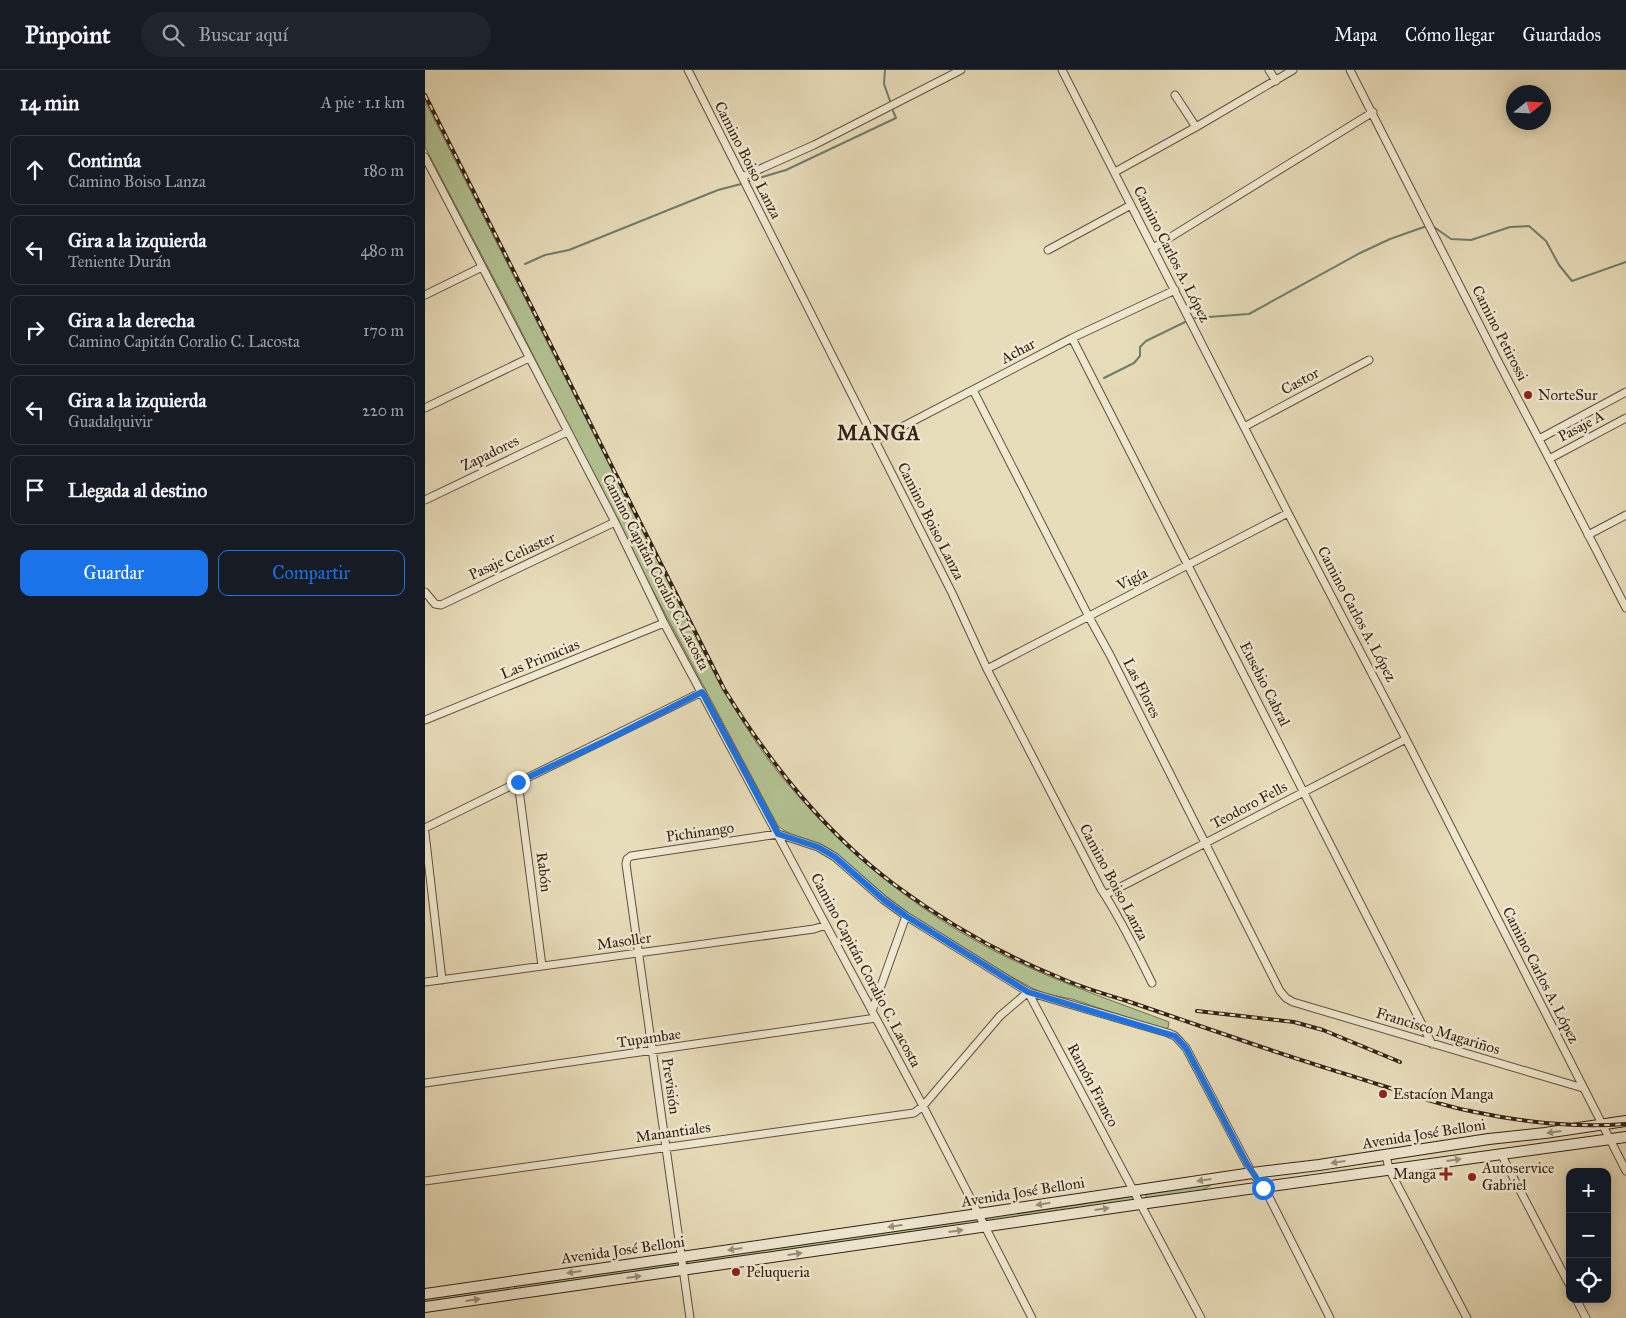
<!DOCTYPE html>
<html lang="es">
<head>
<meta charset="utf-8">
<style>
  body { margin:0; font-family:"IM FELL Great Primer",serif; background:#20242c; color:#f1f3f6 }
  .controls { position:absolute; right:15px; bottom:15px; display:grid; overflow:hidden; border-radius:10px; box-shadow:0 2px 12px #0003 }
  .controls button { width:45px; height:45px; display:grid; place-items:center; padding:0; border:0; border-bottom:1px solid #363941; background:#171b24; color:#f1f3f6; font:25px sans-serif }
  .compass { position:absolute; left:1081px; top:15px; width:45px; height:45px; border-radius:50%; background:#171b24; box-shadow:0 2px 12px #0003; rotate:72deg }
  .stop { position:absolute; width:15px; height:15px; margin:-11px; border:4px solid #1a73e8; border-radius:50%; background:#fff }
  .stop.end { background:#1a73e8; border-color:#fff; box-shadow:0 1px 5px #0008 }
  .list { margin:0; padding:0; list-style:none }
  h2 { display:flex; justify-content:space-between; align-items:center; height:65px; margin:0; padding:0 20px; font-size:21px }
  h2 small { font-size:16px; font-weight:400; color:#9ea1a6 }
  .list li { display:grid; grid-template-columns:32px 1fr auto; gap:15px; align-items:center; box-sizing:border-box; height:70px; margin:0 10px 10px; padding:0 10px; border:1px solid #363941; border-radius:10px }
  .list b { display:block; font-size:19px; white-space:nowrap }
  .list p { margin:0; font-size:16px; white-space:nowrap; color:#9ea1a6 }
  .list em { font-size:16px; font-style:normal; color:#9ea1a6 }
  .actions { display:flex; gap:10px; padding:15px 20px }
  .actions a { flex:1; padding:11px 0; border:1px solid #1a73e8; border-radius:10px; text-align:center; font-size:18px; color:#1a73e8 }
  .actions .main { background:#1a73e8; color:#fff }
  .icon { flex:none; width:28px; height:28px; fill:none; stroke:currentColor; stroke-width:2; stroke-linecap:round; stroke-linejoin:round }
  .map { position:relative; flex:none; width:1201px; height:1248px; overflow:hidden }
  header { display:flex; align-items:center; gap:30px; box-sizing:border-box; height:70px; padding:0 25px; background:#171b24; border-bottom:1px solid #363941 }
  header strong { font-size:24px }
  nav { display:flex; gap:28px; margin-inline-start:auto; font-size:18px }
  .search { width:350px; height:45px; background:#20242c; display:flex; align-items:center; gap:12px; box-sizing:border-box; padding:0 18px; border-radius:28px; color:#9ea1a6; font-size:19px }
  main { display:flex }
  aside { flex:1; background:#171b24 }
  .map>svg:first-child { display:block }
</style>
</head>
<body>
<header>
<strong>Pinpoint</strong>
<div class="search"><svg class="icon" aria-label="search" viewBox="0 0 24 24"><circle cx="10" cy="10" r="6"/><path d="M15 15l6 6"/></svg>Buscar aquí</div>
<nav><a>Mapa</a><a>Cómo llegar</a><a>Guardados</a></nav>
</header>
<main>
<aside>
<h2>14 min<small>A pie · 1.1 km</small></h2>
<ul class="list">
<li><svg class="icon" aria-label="ahead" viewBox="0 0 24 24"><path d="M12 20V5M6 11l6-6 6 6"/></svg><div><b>Continúa</b><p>Camino Boiso Lanza</p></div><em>180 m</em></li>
<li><svg class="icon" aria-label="left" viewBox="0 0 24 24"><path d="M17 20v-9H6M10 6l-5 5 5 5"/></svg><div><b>Gira a la izquierda</b><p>Teniente Durán</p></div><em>480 m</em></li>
<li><svg class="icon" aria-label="right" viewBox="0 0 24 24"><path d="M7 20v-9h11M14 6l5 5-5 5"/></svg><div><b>Gira a la derecha</b><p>Camino Capitán Coralio C. Lacosta</p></div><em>170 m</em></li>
<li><svg class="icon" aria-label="left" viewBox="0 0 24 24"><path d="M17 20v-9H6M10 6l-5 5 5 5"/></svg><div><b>Gira a la izquierda</b><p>Guadalquivir</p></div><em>220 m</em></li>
<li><svg class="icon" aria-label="arrive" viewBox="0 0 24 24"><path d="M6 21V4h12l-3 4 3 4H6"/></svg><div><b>Llegada al destino</b></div></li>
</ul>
<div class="actions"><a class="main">Guardar</a><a>Compartir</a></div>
</aside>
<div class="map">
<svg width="1201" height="1248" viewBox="0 0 1201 1248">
  <rect width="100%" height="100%" fill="#e8ddba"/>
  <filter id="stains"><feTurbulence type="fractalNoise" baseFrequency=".004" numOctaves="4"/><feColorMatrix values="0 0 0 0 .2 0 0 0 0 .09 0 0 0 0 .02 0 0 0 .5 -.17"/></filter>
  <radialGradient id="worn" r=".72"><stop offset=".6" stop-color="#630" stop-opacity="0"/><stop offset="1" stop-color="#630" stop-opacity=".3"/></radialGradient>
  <!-- green -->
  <path fill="#b2c292" stroke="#727252" d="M0,31L294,612C311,642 330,673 352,701C419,784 505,854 603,897C649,918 697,934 744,952L743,958L737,959L647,929L621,924L607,918L552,888L487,848L406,780C389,771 368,768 353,756L201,470L86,241L0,77Z
    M789,1113L773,1123L721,1128V1124Z
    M706,1124L711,1130L563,1152L561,1148Z
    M552,1147L553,1153L263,1195L262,1189Z
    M254,1189L256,1195L90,1220L89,1215Z
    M82,1215L84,1219L83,1222L0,1234V1226Z"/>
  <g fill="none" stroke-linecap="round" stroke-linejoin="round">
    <!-- stream -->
    <path stroke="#6f7e70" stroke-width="2" d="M460,0L459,14L465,31
      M324,111L361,100L471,48L468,41
      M1009,157L1026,169L1046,170L1085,157L1104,156L1121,171L1134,195L1147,211L1201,192
      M100,194L120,185L144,180L293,120L316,114
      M770,248L824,244L935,183L965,169L999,157
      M679,308L709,293L715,286V277L721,271L760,252"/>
    <defs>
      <path id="street" d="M263,0L527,523L562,599L676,819C696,849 711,881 727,913
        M637,0L863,443L981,669L1201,1101
        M844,0L851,11
        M925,0L1074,293L1131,402L1201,538
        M750,25L771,57
        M0,87L190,452L239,553L498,1036L607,1248
        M690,102L771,57L868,0
        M317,107L389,75L536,0
        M728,178L948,42
        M623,180L706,135
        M0,225L57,197
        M647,268L1007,974
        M548,320L664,547L685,585L855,921L861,928L868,932L1158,1018
        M0,338L104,288
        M819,357L944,290
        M1114,369L1201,322
        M450,371L647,268L750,220
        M1124,389L1201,348
        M0,430L142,362
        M1163,465L1201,445
        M0,522L10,534L16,535L190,452
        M562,599L863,443
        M0,650L239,553
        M93,712L117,896
        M0,758L277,622
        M0,763L17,910
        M680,825L981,669
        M0,912L389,859L401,855
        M447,941L481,846
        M0,1013L451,948
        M1076,1084L1145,1216
        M961,1085L964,1099L1042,1248
        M0,1111L489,1043L498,1036L575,946L603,922L776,1248
        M1151,1229L1161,1248
        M265,1248L201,794L202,789L206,786L353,764L393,777L410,787L459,830L481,846L603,922L743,963L750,966L761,978L827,1103L839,1117L905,1248"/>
      <path id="secondary" d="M0,1224L553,1144L827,1103L894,1095L1064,1069L1120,1063L1201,1051
        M0,1237L715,1134L1201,1067"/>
    </defs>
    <!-- street casing -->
    <use href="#street" stroke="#60503d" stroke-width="9"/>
    <!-- secondary casing -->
    <use href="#secondary" stroke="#322113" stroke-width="12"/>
    <!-- street -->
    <use href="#street" stroke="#f0e9d2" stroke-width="7"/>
    <!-- secondary -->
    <use href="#secondary" stroke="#f0e9d2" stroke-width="10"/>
    <defs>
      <path id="rail" d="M0,25L299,619C345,693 399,762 470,815C520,852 575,884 633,907C655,917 679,924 702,931C740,944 778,957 816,970C862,986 908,1000 955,1015C985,1024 1015,1035 1045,1041C1096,1052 1149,1058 1201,1054
        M772,941L869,952L898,960L975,992"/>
    </defs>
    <!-- rail casing -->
    <use href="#rail" stroke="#322113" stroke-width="4"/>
    <!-- rail -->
    <use href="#rail" stroke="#f0e9d2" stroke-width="2" stroke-dasharray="5.5" stroke-linecap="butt"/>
  </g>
  <!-- one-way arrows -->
  <defs><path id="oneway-solid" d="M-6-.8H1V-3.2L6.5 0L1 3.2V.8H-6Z" transform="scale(1.25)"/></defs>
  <g fill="#9a8f7c">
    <use href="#oneway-solid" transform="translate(1129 1062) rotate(172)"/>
    <use href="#oneway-solid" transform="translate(1029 1090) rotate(-8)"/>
    <use href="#oneway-solid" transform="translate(913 1092) rotate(172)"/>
    <use href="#oneway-solid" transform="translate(779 1110) rotate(172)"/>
    <use href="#oneway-solid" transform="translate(618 1134) rotate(171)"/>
    <use href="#oneway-solid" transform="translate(677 1139) rotate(-8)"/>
    <use href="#oneway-solid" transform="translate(470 1156) rotate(172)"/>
    <use href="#oneway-solid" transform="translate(531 1161) rotate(-8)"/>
    <use href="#oneway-solid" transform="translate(310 1179) rotate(172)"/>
    <use href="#oneway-solid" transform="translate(370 1184) rotate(-8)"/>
    <use href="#oneway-solid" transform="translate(149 1202) rotate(172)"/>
    <use href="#oneway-solid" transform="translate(209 1207) rotate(-8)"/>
    <use href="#oneway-solid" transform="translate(48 1230) rotate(-8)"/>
  </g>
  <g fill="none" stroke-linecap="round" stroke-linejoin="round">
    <!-- route -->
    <path stroke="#1a73e8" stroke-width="6" d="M93,712L182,670L277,622L353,764L393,777L410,787L459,830L481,846L603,922L750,966L761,978L822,1094L838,1118"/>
  </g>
  <!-- markers -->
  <g fill="#8f2418" stroke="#f0e9d2" stroke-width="2">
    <circle cx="1103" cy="325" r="5"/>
    <circle cx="958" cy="1024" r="5"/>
    <path d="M1018.5 1096.5h5v5h5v5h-5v5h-5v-5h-5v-5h5z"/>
    <circle cx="1047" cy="1107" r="5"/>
    <circle cx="311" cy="1202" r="5"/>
  </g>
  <g text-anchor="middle" stroke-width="5" stroke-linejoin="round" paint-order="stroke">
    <!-- street labels -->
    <g font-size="15" fill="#322113" stroke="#f0e9d2">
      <text transform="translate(323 90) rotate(63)" y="5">Camino Boiso Lanza</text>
      <text transform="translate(747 184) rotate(63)" y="5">Camino Carlos A. López</text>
      <text transform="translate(1075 263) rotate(63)" y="5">Camino Petirossi</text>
      <text transform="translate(593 281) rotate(-28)" y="5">Achar</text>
      <text transform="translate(875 311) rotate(-28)" y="5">Castor</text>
      <text transform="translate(1156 356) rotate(-28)" y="5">Pasaje A</text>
      <text transform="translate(65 383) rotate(-26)" y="5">Zapadores</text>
      <text transform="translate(506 451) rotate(63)" y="5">Camino Boiso Lanza</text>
      <text transform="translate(87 486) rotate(-25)" y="5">Pasaje Celiaster</text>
      <text transform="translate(231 502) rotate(63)" y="5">Camino Capitán Coralio C. Lacosta</text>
      <text transform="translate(707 509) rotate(-27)" y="5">Vigía</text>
      <text transform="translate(932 544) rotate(62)" y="5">Camino Carlos A. López</text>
      <text transform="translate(115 589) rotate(-22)" y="5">Las Primicias</text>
      <text transform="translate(840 614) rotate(63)" y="5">Eusebio Cabral</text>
      <text transform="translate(717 618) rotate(63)" y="5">Las Flores</text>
      <text transform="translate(824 735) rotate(-28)" y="5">Teodoro Fells</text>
      <text transform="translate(275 762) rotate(-8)" y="5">Pichinango</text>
      <text transform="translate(119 802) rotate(83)" y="5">Rabón</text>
      <text transform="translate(689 812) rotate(62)" y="5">Camino Boiso Lanza</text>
      <text transform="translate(199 871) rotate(-8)" y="5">Masoller</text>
      <text transform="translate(441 900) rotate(62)" y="5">Camino Capitán Coralio C. Lacosta</text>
      <text transform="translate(1116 905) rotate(63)" y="5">Camino Carlos A. López</text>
      <text transform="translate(1013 961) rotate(17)" y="5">Francisco Magariños</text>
      <text transform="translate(224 968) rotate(-8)" y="5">Tupambae</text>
      <text transform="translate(668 1015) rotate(62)" y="5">Ramón Franco</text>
      <text transform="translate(246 1016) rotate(82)" y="5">Previsión</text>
      <text transform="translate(248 1062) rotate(-8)" y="5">Manantiales</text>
      <text transform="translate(999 1064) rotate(-9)" y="5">Avenida José Belloni</text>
      <text transform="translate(598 1122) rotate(-9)" y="5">Avenida José Belloni</text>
      <text transform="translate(198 1180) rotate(-8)" y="5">Avenida José Belloni</text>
    </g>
    <!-- poi labels -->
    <g font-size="15" fill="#322113" stroke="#f0e9d2" text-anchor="start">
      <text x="1113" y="330">NorteSur</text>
      <text x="968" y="1029">Estacíon Manga</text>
      <text x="1057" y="1103">Autoservice<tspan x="1057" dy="17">Gabriel</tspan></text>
      <text x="1011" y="1109" text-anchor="end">Manga</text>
      <text x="321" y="1207">Peluqueria</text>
    </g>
    <!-- district labels -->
    <g font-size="20" font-weight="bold" letter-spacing="1" fill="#322113" stroke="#f0e9d2">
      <text x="454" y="370">MANGA</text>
    </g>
  </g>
  <rect width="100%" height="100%" filter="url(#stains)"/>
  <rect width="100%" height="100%" fill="url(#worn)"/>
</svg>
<div class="controls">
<button>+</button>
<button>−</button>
<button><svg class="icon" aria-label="locate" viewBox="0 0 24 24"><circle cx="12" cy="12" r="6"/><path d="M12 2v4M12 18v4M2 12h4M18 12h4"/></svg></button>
</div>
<svg class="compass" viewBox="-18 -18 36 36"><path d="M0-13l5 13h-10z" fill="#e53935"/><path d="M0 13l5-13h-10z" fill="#9ea1a6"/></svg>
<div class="stop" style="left:838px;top:1118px"></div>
<div class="stop end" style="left:93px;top:712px"></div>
</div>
</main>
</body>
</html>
